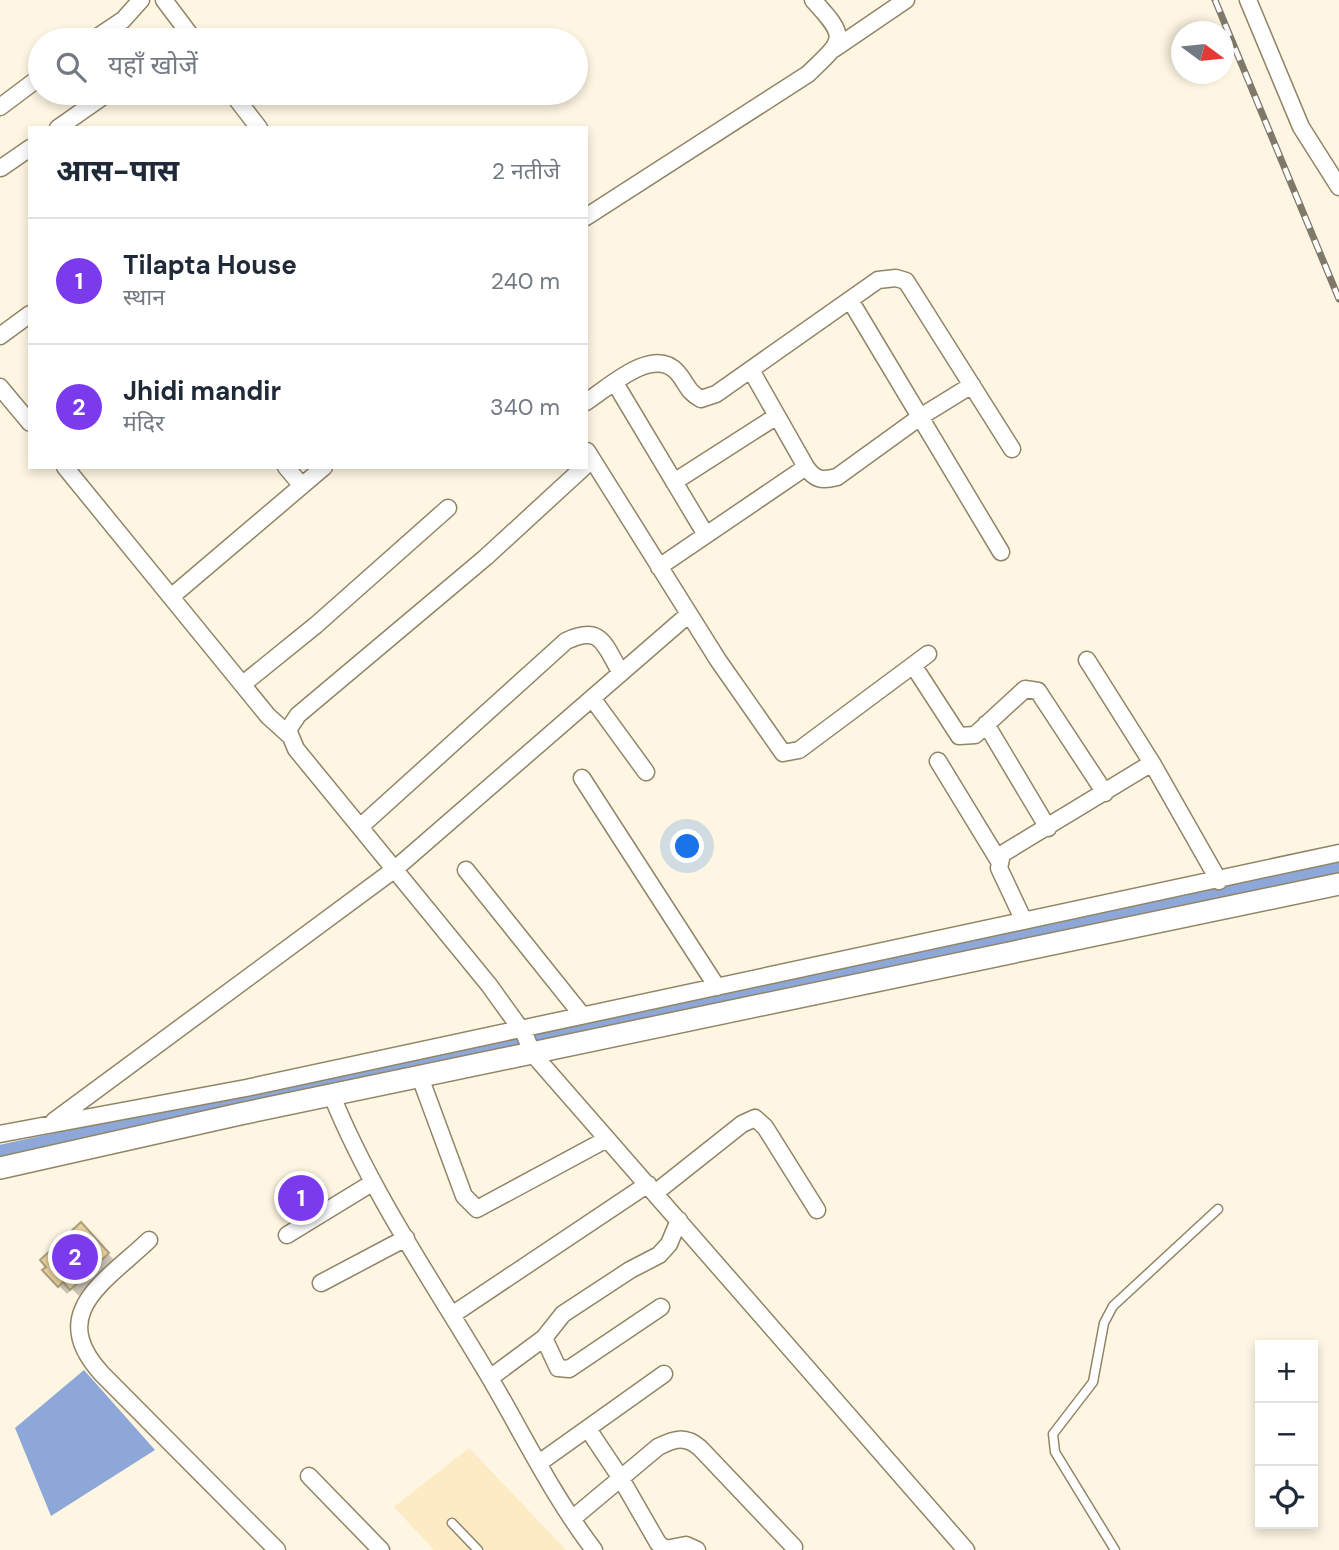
<!DOCTYPE html>
<html lang="hi">
<head>
<meta charset="utf-8">
<style>
  body { margin:0; font-family:"DM Sans","Noto Sans Devanagari",sans-serif; background:#f2f2f3; color:#1f2937 }
  .controls { position:absolute; right:21px; bottom:21px; display:grid; overflow:hidden; border-radius:0px; box-shadow:0 4px 10px #0003 }
  .controls button { width:63px; height:63px; display:grid; place-items:center; padding:0; border:0; border-bottom:2px solid #e0e1e3; background:#fff; color:#1f2937; font:35px sans-serif }
  .compass { position:absolute; left:1171px; top:21px; width:63px; height:63px; border-radius:50%; background:#fff; box-shadow:0 4px 10px #0003; rotate:105deg }
  .you { position:absolute; left:688px; top:847px; width:24px; height:24px; margin:-18px; border:5px solid #fff; border-radius:50%; background:#1a73e8; box-shadow:0 0 0 10px #1a73e833 }
  .badge { display:grid; place-items:center; width:46px; height:46px; border-radius:50%; background:#7c3aed; color:#fff; font-size:23px; font-weight:700 }
  .pin { position:absolute; translate:-50% -50%; border:4px solid #fff; box-shadow:0 2px 7px #0006 }
  .list { margin:0; padding:0; list-style:none }
  h2 { display:flex; justify-content:space-between; align-items:center; height:91px; margin:0; padding:0 28px; font-size:30px }
  h2 small { font-size:23px; font-weight:400; color:#747a83 }
  .list li { display:grid; grid-template-columns:46px 1fr auto; gap:21px; align-items:center; box-sizing:border-box; height:126px; padding:0 28px; border-top:2px solid #e0e1e3 }
  .list b { display:block; font-size:26px; white-space:nowrap }
  .list p { margin:0; font-size:23px; white-space:nowrap; color:#747a83 }
  .list em { font-size:23px; font-style:normal; color:#747a83 }
  .icon { flex:none; width:38px; height:38px; fill:none; stroke:currentColor; stroke-width:2; stroke-linecap:round; stroke-linejoin:round }
  .map { position:relative; flex:none; width:1339px; height:1550px; overflow:hidden }
  .search { position:absolute; background:#fff; box-shadow:0 4px 10px #0003; left:28px; top:28px; width:560px; height:77px; display:flex; align-items:center; gap:18px; box-sizing:border-box; padding:0 24px; border-radius:38px; color:#747a83; font-size:26px }
  .panel { position:absolute; background:#fff; box-shadow:0 4px 10px #0003; left:28px; top:126px; width:560px; height:343px; border-radius:0px }
  .map>svg:first-child { display:block }
</style>
</head>
<body>
<div class="map">
<svg width="1339" height="1550" viewBox="0 0 1339 1550">
  <rect width="100%" height="100%" fill="#fef6e2"/>
  <!-- built -->
  <path fill="#fcebc4" d="M469,1448L566,1550H434L394,1507Z"/>
  <!-- water -->
  <path fill="#8da7d9" d="M84,1370L155,1450L51,1516L15,1428Z"/>
  <!-- shadow -->
  <path fill="#0003" d="M300,1185L317,1210L308,1216L303,1211Z
    M88,1232L116,1262L79,1296L72,1289L67,1294L44,1270Z"/>
  <g fill="none" stroke-linecap="round" stroke-linejoin="round">
    <!-- canal -->
    <path stroke="#8da7d9" stroke-width="16" d="M0,1153L1339,865"/>
  </g>
  <!-- building -->
  <path fill="#eed69e" stroke="#ada182" stroke-width="2" d="M301,1183L313,1205L302,1212L289,1190Z
    M81,1222L109,1253L70,1290L63,1282L58,1287L42,1270L46,1267L40,1260Z"/>
  <g fill="none" stroke-linecap="round" stroke-linejoin="round">
    <defs>
      <path id="service" d="M452,1523L478,1550
        M1115,1550L1055,1452L1053,1434L1093,1382L1104,1323L1113,1306L1218,1209"/>
      <path id="minor" d="M164,0L194,40
        M1248,0L1301,127L1339,187
        M93,40L123,20L141,0
        M834,49L906,0
        M232,93L259,128
        M0,107L40,77
        M58,128L108,93
        M1,168L30,148
        M586,217L808,74C844,39 849,39 813,0
        M850,300L1001,552
        M0,336L30,314
        M751,370L806,467C815,480 822,481 837,477L920,417L972,385
        M615,383L706,535
        M0,387L30,423
        M586,402C608,388 653,345 677,372C687,383 687,392 701,399L716,394L878,280L896,278L906,281L1012,449
        M587,451L718,660L783,753L799,750L928,654
        M65,467L268,716L289,735
        M286,467L302,486
        M584,467L486,557L298,715L288,730L296,749L489,985L525,1035L532,1053L966,1550
        M674,482L777,416
        M659,567L806,467
        M171,597L324,467
        M1087,660L1152,763L1219,881
        M913,665L959,736L975,735L1025,689L1038,691L1105,793
        M243,684L316,625L448,508
        M592,698L646,772
        M986,724L1048,828
        M938,761L999,861
        M582,778L717,987
        M360,827L566,641C602,624 604,645 621,673
        M466,870L582,1015
        M1024,921L999,868L1002,854L1152,763
        M420,1077L464,1196L477,1209L607,1139
        M332,1096C372,1194 433,1282 487,1373C522,1432 552,1495 594,1550
        M54,1121L395,869L689,614
        M0,1134L246,1088L1339,853
        M655,1193L742,1124L755,1118L765,1127L817,1210
        M287,1235L372,1183
        M149,1240C105,1282 46,1313 102,1374L277,1550
        M321,1283L406,1238
        M452,1315L648,1184
        M544,1338L558,1368L569,1369L661,1307
        M490,1378L544,1338L563,1314L630,1270L659,1255L669,1244L679,1220
        M588,1429L620,1477L658,1543L665,1549L686,1545L697,1550
        M539,1463L664,1374
        M309,1476L381,1550
        M572,1519L658,1447C674,1439 685,1435 700,1448L794,1547"/>
      <path id="tertiary" d="M0,1168L240,1114L1339,884"/>
    </defs>
    <!-- service casing -->
    <use href="#service" stroke="#918567" stroke-width="11"/>
    <!-- minor casing -->
    <use href="#minor" stroke="#918567" stroke-width="19"/>
    <!-- tertiary casing -->
    <use href="#tertiary" stroke="#918567" stroke-width="24"/>
    <!-- service -->
    <use href="#service" stroke="#fff" stroke-width="8"/>
    <!-- minor -->
    <use href="#minor" stroke="#fff" stroke-width="16"/>
    <!-- tertiary -->
    <use href="#tertiary" stroke="#fff" stroke-width="21"/>
    <defs>
      <path id="rail" d="M1215,0L1339,299"/>
    </defs>
    <!-- rail casing -->
    <use href="#rail" stroke="#7f7969" stroke-width="7"/>
    <!-- rail -->
    <use href="#rail" stroke="#fff" stroke-width="4.5" stroke-dasharray="13" stroke-linecap="butt"/>
  </g>
</svg>
<div class="controls">
<button>+</button>
<button>−</button>
<button><svg class="icon" aria-label="locate" viewBox="0 0 24 24"><circle cx="12" cy="12" r="6"/><path d="M12 2v4M12 18v4M2 12h4M18 12h4"/></svg></button>
</div>
<svg class="compass" viewBox="-18 -18 36 36"><path d="M0-13l5 13h-10z" fill="#e53935"/><path d="M0 13l5-13h-10z" fill="#747a83"/></svg>
<div class="you"></div>
<div class="pin badge" style="left:301px;top:1198px">1</div>
<div class="pin badge" style="left:75px;top:1257px">2</div>
<div class="search"><svg class="icon" aria-label="search" viewBox="0 0 24 24"><circle cx="10" cy="10" r="6"/><path d="M15 15l6 6"/></svg>यहाँ खोजें</div>
<section class="panel">
<h2>आस-पास<small>2 नतीजे</small></h2>
<ul class="list">
<li><span class="badge">1</span><div><b>Tilapta House</b><p>स्थान</p></div><em>240 m</em></li>
<li><span class="badge">2</span><div><b>Jhidi mandir</b><p>मंदिर</p></div><em>340 m</em></li>
</ul>
</section>
</div>
</body>
</html>
